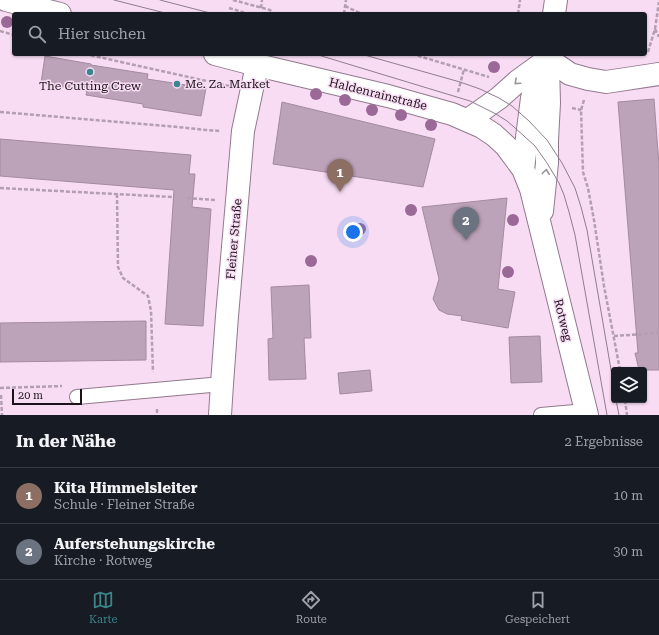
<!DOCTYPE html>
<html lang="de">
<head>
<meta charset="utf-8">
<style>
  body { margin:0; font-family:"Roboto Serif",serif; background:#242831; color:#f1f3f6 }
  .controls { position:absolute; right:12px; bottom:12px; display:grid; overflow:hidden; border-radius:4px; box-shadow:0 1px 3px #0004 }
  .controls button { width:36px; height:36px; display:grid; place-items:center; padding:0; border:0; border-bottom:1px solid #363941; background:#171b24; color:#f1f3f6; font:20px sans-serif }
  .scale { position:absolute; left:12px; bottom:10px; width:70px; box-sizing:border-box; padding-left:4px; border:2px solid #1c121a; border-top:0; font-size:11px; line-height:14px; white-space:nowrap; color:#1c121a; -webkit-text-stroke:3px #f7dcf3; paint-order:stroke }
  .you { position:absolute; left:353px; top:232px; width:14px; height:14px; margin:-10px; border:3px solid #fff; border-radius:50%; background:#1a73e8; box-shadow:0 0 0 6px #1a73e833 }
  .badge { display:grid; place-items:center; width:26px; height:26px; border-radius:50%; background:#3d858a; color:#fff; font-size:13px; font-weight:700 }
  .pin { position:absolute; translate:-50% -33px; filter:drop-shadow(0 1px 2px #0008) }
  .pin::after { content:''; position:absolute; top:21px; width:14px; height:12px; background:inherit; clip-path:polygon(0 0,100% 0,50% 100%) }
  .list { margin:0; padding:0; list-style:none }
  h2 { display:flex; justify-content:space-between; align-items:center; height:52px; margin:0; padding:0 16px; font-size:17px }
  h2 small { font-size:13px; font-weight:400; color:#9ea1a6 }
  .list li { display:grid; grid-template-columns:26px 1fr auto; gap:12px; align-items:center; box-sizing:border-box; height:56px; padding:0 16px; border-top:1px solid #363941 }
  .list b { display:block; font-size:15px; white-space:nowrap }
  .list p { margin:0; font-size:13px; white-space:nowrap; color:#9ea1a6 }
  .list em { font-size:13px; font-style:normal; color:#9ea1a6 }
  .icon { flex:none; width:22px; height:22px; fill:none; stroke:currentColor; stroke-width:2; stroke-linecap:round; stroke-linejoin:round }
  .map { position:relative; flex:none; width:659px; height:415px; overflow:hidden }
  .search { position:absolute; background:#171b24; box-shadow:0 1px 3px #0004; left:12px; right:12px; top:12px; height:44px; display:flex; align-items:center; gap:10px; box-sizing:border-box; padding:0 14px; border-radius:4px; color:#9ea1a6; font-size:15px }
  .sheet { height:164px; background:#171b24 }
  nav { display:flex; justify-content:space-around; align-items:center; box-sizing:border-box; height:56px; border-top:1px solid #363941; background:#171b24; font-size:11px; color:#9ea1a6 }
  nav a { display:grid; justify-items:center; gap:2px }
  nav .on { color:#3d858a }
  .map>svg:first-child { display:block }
</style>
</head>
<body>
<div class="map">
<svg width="659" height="415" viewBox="0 0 659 415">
  <rect width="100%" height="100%" fill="#f7dcf3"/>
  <!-- building -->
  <path fill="#bda3b9" stroke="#a48aa0" d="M45,56L91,64V65L148,74L147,79L206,88L201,116L143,107V104L86,95L87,91L41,83Z
    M654,99L659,165V370H639L635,353H638L618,102Z
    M282,102L435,139L423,187L273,164Z
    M0,139L191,155L189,174H195L192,207L211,209L203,326L165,324L174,190L0,176Z
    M507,198L498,289L515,292L508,328L461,320L462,316L447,314L439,310L433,299L439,279L422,207Z
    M309,285L311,338H304L306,379L269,380L268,339L273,338L271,287Z
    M146,321V360L0,362V323Z
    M540,336L542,382L511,383L509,337Z
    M370,370L372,391L340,394L338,373Z"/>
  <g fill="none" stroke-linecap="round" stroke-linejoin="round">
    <defs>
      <path id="service" d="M77,397L155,390L222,384
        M541,415L586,411"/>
      <path id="minor" d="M548,59L570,74L588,79L606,82L659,74
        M220,415L222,384L227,316L237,201L243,131L257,65"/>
      <path id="secondary" d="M6,0L60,14
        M554,14L556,0
        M215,54L257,65L388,96L452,114L482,127L494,135L506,146L523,169
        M548,59L537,82L532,98L523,169L531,189L587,415
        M468,120L499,98L518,81L547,60
        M542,211L547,163V140L549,103L548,64"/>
    </defs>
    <!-- service casing -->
    <use href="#service" stroke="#92798e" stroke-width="16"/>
    <!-- minor casing -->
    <use href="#minor" stroke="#92798e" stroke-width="24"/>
    <!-- secondary casing -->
    <use href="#secondary" stroke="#92798e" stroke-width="24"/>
    <!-- path -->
    <path stroke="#b49eb1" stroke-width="2.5" stroke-dasharray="4 2" stroke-linecap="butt" d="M233,0L270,10L273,14
      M345,6L362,14
      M229,8L249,14
      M261,8L262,0
      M344,14L346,0
      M518,14L520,0
      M655,29L659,37
      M0,31L14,35
      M648,52L655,29L659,2
      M85,54L229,86
      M412,54L489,77
      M458,92L464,69
      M584,100L581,110L583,172L588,188L594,220L604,286L620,370
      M572,108L581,110
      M0,112L178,127L206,130L221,131
      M0,188L173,197
      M117,194L118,267L123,278L148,296L151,311L153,372
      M187,198L215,200
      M614,336L659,333
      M0,388L62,386
      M1,395L2,415
      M625,400L627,415
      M157,409V415"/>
    <!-- service -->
    <use href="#service" stroke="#fff" stroke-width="14"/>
    <!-- minor -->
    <use href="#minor" stroke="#fff" stroke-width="22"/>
    <!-- secondary -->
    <use href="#secondary" stroke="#fff" stroke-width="22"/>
    <!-- tram -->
    <path stroke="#907d8d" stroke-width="1" d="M114,0L169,14
      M160,0L214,14
      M315,54L470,101L496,114L507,121L514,127L535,146L547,163L559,183L564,195L569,212L575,235L607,415
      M361,54L460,82L480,89L499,98L512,106L529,121L547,140L562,163L575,188L581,207L587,230L614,387
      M616,400L619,415"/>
  </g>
  <!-- trees -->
  <g fill="#9b6997">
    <circle cx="7" cy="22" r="6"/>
    <circle cx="494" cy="67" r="6"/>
    <circle cx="316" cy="94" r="6"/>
    <circle cx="345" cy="100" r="6"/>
    <circle cx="372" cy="110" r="6"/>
    <circle cx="401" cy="115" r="6"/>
    <circle cx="431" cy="125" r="6"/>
    <circle cx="411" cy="210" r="6"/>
    <circle cx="513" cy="220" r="6"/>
    <circle cx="360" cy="229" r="6"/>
    <circle cx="311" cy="261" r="6"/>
    <circle cx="508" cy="272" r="6"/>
  </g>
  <!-- one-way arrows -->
  <defs><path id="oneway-chevron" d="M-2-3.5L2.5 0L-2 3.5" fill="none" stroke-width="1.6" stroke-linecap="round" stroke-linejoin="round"/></defs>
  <g stroke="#999498">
    <use href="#oneway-chevron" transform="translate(517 82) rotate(138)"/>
    <use href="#oneway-chevron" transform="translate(546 172) rotate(-83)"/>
  </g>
  <!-- markers -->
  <g fill="#3d858a" stroke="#f7dcf3" stroke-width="1.5">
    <circle cx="90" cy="72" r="4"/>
    <circle cx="177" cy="84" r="4"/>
  </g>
  <g text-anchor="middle" stroke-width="3" stroke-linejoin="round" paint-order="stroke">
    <!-- poi labels -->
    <g font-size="12" fill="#1c121a" stroke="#f7dcf3" text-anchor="start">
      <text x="185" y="88">Me. Za. Market</text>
      <text x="90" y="90" text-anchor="middle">The Cutting Crew</text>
    </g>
    <!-- street labels -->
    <g font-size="12" fill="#1c121a" stroke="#f7dcf3">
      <text transform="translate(378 94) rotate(14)" y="4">Haldenrainstraße</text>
      <text transform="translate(234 239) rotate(-85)" y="4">Fleiner Straße</text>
      <text transform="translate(563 320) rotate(76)" y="4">Rotweg</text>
    </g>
  </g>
</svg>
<div class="controls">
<button><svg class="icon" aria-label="layers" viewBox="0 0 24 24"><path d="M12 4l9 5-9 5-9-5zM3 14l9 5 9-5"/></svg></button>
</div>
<div class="scale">20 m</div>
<div class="you"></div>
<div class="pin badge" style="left:340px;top:192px;background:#8d6e63">1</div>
<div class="pin badge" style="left:466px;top:240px;background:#6b7280">2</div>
<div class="search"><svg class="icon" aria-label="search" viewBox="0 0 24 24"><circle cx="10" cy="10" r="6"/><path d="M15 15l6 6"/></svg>Hier suchen</div>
</div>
<section class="sheet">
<h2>In der Nähe<small>2 Ergebnisse</small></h2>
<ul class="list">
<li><span class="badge" style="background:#8d6e63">1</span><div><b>Kita Himmelsleiter</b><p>Schule · Fleiner Straße</p></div><em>10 m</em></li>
<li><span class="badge" style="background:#6b7280">2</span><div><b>Auferstehungskirche</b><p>Kirche · Rotweg</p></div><em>30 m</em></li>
</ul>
</section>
<nav>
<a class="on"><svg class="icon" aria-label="map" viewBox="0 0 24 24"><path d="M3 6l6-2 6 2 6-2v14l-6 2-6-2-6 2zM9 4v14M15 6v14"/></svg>Karte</a>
<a><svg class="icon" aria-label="directions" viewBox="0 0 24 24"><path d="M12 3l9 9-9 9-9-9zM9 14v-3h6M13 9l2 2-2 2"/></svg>Route</a>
<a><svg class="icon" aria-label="saved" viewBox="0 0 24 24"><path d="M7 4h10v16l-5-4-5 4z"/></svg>Gespeichert</a>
</nav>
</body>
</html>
